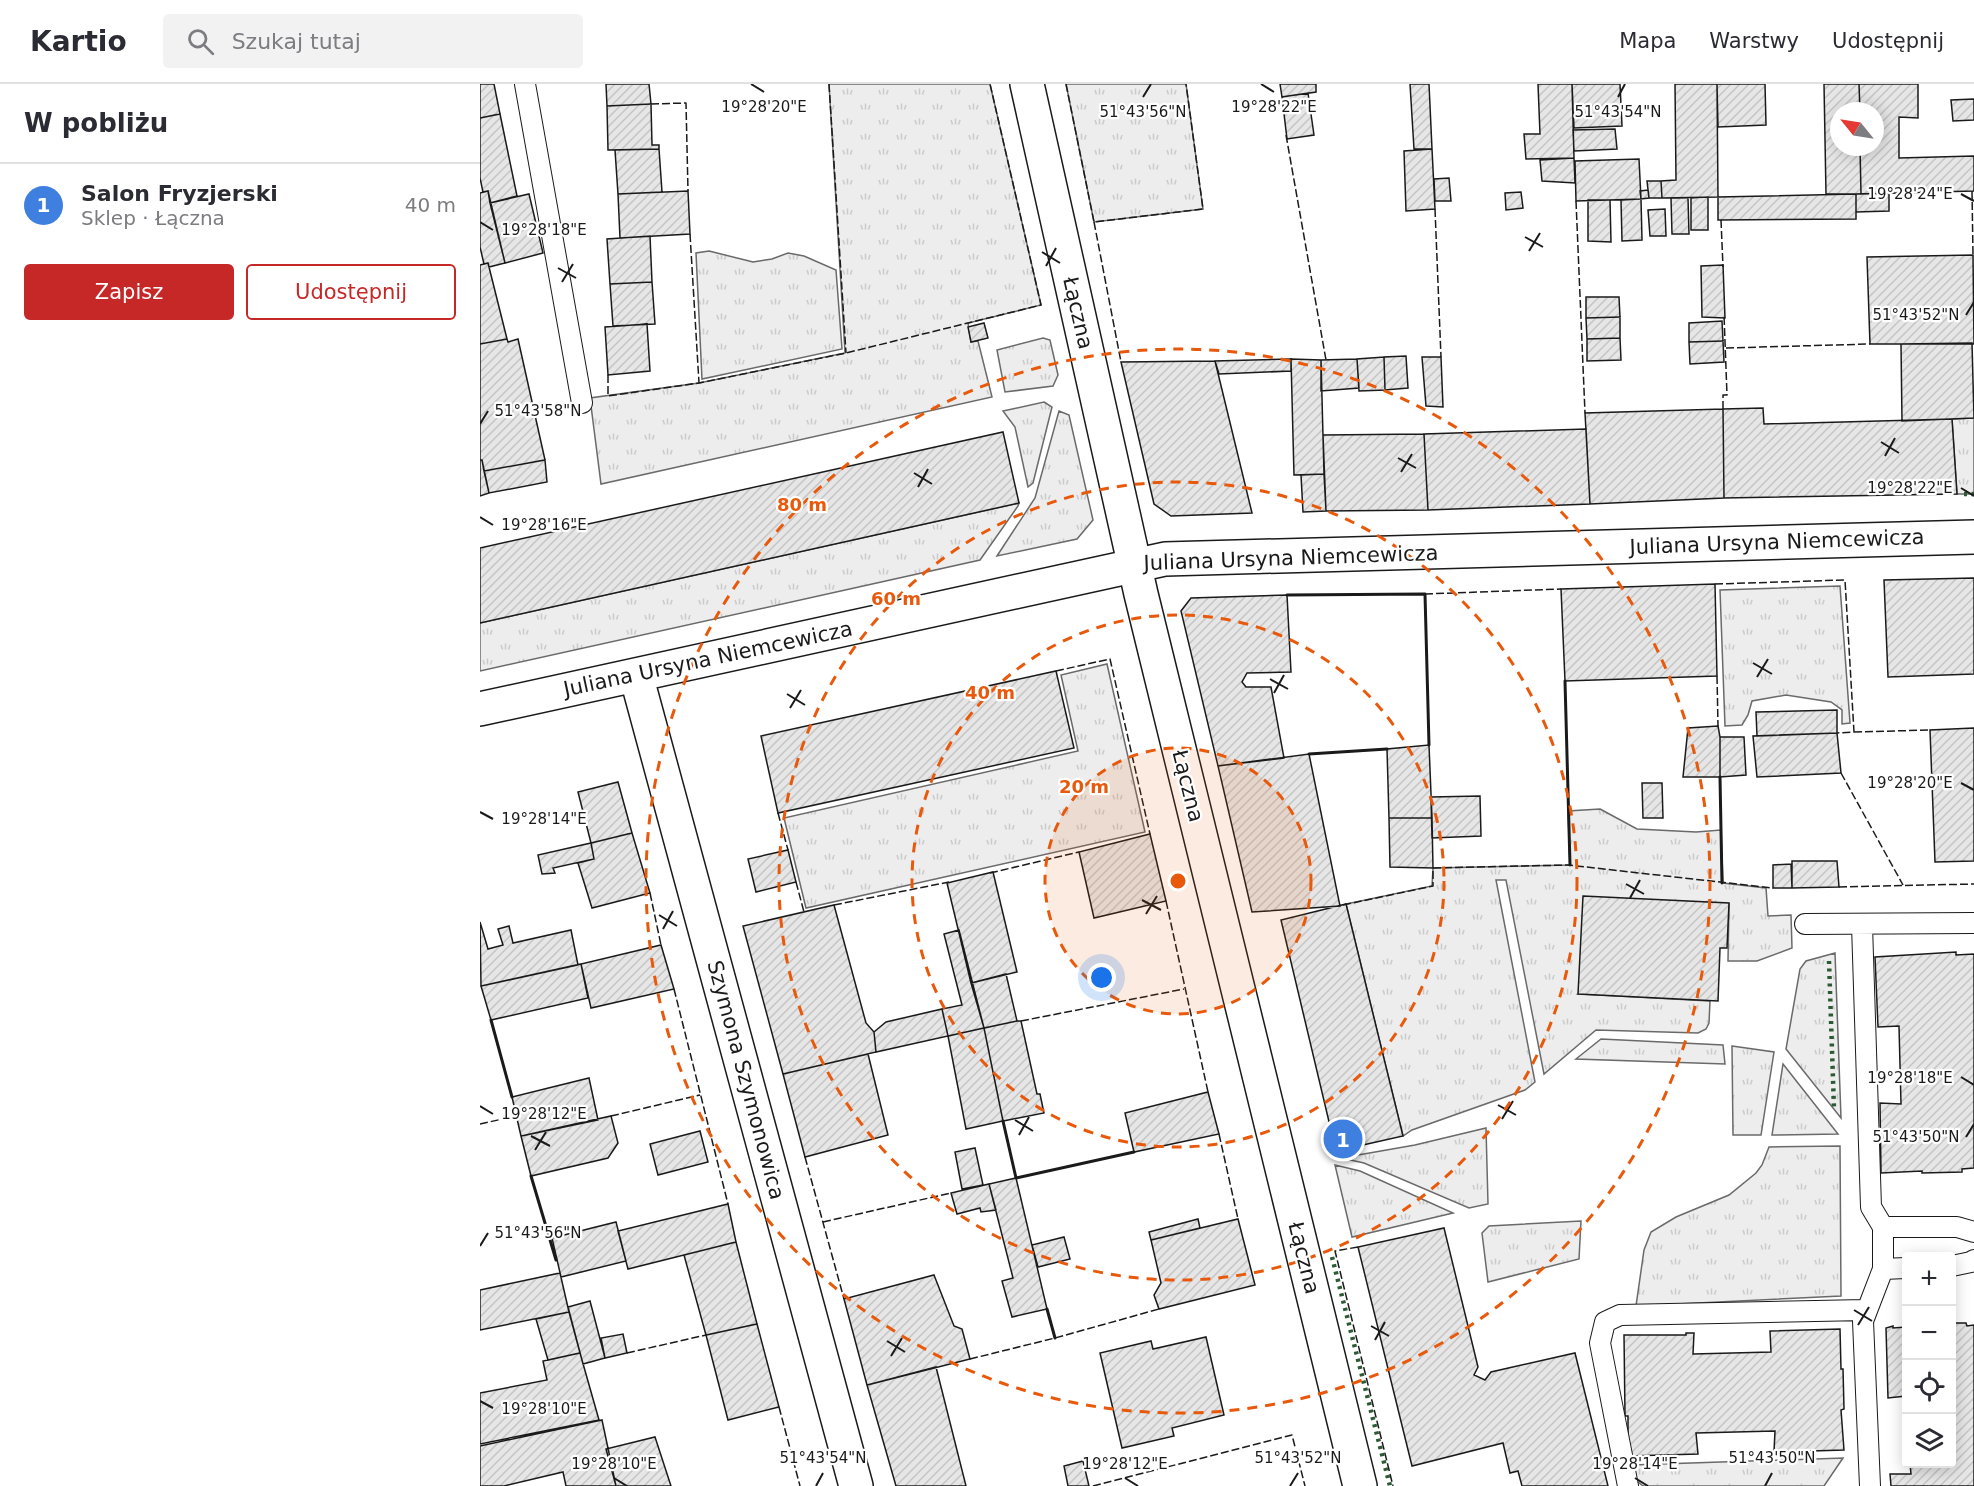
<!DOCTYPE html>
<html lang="pl">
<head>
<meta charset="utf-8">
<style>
  body { margin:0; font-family:"DejaVu Sans",sans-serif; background:#f2f2f3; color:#2b2b33 }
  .controls { position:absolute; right:18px; bottom:18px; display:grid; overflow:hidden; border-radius:6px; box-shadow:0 3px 15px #0003 }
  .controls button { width:54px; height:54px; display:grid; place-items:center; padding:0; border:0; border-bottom:2px solid #e1e1e2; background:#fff; color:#2b2b33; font:30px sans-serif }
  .compass { position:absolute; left:1350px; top:18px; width:54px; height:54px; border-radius:50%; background:#fff; box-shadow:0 3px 15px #0003; rotate:300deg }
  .you { position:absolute; left:622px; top:894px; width:21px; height:21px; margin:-15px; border:4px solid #fff; border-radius:50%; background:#1a73e8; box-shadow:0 0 0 9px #1a73e833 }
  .badge { display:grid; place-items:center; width:39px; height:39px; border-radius:50%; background:#c62828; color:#fff; font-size:20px; font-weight:700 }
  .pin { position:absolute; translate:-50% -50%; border:3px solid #fff; box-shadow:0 2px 6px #0006 }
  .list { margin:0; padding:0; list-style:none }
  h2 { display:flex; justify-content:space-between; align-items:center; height:78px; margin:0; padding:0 24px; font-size:26px }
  h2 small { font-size:20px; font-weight:400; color:#7c7c81 }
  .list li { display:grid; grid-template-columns:39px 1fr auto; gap:18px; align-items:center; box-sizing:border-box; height:84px; padding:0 24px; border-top:2px solid #e1e1e2 }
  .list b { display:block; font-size:22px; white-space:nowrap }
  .list p { margin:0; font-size:20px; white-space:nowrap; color:#7c7c81 }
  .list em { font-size:20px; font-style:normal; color:#7c7c81 }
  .actions { display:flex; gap:12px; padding:18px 24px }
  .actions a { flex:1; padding:14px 0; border:2px solid #c62828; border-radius:6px; text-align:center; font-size:21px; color:#c62828 }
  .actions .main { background:#c62828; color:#fff }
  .icon { flex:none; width:33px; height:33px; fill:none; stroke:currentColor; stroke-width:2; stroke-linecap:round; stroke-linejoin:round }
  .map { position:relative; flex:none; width:1494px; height:1402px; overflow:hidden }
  header { display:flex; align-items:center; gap:36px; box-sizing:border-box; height:84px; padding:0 30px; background:#fff; border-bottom:2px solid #e1e1e2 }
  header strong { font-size:28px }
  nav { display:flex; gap:33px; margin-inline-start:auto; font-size:21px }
  .search { width:420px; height:54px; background:#f2f2f3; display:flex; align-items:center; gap:15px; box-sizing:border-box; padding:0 21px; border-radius:6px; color:#7c7c81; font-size:22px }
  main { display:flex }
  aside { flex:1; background:#fff }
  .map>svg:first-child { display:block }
</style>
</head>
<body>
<header>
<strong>Kartio</strong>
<div class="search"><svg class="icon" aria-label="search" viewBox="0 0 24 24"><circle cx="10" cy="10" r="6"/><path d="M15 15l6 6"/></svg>Szukaj tutaj</div>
<nav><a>Mapa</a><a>Warstwy</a><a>Udostępnij</a></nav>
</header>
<main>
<aside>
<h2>W pobliżu<small></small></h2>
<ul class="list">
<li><span class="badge" style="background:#3f7fe0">1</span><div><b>Salon Fryzjerski</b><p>Sklep · Łączna</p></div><em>40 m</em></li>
</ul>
<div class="actions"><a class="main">Zapisz</a><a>Udostępnij</a></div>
</aside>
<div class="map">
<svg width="1494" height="1402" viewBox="0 0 1494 1402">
  <defs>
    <pattern id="grass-tufts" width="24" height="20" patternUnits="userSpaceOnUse" patternTransform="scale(1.5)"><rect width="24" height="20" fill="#ededed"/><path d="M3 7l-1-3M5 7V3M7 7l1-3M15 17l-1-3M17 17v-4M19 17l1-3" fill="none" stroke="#cbcbcb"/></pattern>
    <pattern id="building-hatch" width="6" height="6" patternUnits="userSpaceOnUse" patternTransform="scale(1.5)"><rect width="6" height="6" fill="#e6e6e6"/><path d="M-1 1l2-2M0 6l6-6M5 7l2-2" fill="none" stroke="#c5c5c5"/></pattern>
  </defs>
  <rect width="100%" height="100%" fill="#fff"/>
  <!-- grass -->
  <path fill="url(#grass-tufts)" stroke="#6a6a6a" stroke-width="1.5" d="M349,0H510L561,221L488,239L491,258L498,257L512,313L121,400L110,314L219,299L365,269Z
    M586,0H706L723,125L614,138Z
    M229,167L273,178L292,175L308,169L324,172L356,186L362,265L222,295L216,169Z
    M563,254L570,256L578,291L573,302L525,308L517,266Z
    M564,318L572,323L553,399L548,403L535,343L523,327Z
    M579,327L589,331L613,436L597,455L517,472L555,414Z
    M1494,334V410H1477L1472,335Z
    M539,419L538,422L500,476L0,587V539Z
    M1360,502L1370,639L1362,640V626L1351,618L1306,611L1272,617L1268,631L1262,641L1245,642L1240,506Z
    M627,580L665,748L326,824L304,734L598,667L581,591Z
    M1120,725L1157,745L1216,748L1241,746L1243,799L1286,804L1288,832L1311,831L1312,864L1277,877H1248L1249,820L1098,910L1230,917L1229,939L1226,945L1218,949L1116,946L1064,990L1026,796H1016L1055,998L1045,1006L932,1046L923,1052L866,820L952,802L953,784L1090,781L1088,727Z
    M1355,869L1361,1034L1306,965L1320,885L1326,877Z
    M1121,955L1243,961L1245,980L1096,975Z
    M1252,962L1294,968L1281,1051H1253Z
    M1303,980L1358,1050L1292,1051Z
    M1006,1044L1008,1120L989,1124L884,1079L861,1074L935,1061Z
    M1360,1062L1361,1212L1156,1222L1164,1166L1171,1148L1196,1133L1249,1111L1276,1089L1282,1081L1289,1063Z
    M855,1081L880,1087L973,1129L872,1153Z
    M1101,1137L1099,1175L1008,1198L1002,1149L1009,1142Z
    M1363,1374L1344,1402H1163L1157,1397L1152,1381Z"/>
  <!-- building -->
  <path fill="url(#building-hatch)" stroke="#1a1a1a" stroke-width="1.5" d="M0,0H14L20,30L0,34Z
    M126,0H169L171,20L127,22Z
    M800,0H836V8L802,13Z
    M930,0H949L952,65H934Z
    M1058,0H1092L1094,74L1046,75L1044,50H1060Z
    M1092,0H1140L1142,42L1094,44Z
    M1195,0H1237L1238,113L1182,114L1181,97L1196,96Z
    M1237,0H1285L1286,41L1238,43Z
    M1344,0H1379L1380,27H1359V63H1380L1381,110H1346Z
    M1379,0H1438V34L1419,33V74L1494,72V107L1381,110L1380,63H1395V27H1380Z
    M828,9L834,51L807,55L802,13Z
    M1494,15V36L1473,37L1471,16Z
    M171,20L172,61H179V65L128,66L127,22Z
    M20,30L37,112L10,119L8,107L3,108L0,94V34Z
    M1135,45L1137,65L1094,67L1093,46Z
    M179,65L182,108L138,110L135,66Z
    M952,65L955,125L926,127L924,67Z
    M1094,74L1095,99L1062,97L1060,76Z
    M1159,75L1161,115L1096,117L1095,77Z
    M969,94L971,117H955L954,95Z
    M1167,97H1181L1182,114H1169Z
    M1168,106L1169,114L1161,115L1160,107Z
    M8,107L25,179L9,183L8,179L4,180L0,163V109Z
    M208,107L210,150L140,154L138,110Z
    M1041,108L1043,124L1026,126L1025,109Z
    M1409,109V127L1376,128V110Z
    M49,110L63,169L25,179L10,119Z
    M1376,110V135L1238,136V113Z
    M1228,113V146H1211V114Z
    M1191,114H1208L1209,150H1192Z
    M1161,115L1162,156L1142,157L1141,116Z
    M1108,116H1130L1131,158L1108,157Z
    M1185,125L1186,152H1170L1168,126Z
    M170,152L172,198L130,200L127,155Z
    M1493,171L1494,260H1390L1387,173Z
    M8,179L27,255L0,260V181Z
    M1243,181L1245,234L1222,233L1221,182Z
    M172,198L175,240L133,242L130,200Z
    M1106,213H1139L1140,233L1106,234Z
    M1140,233V254L1107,255L1106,234Z
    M1242,237L1243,257L1209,258V239Z
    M504,239L508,254L491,258L488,243Z
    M167,240L170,287L128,291L125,243Z
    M1140,254L1141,276L1107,277V255Z
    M27,255L28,258L38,255L65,376L4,387L2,376H0V260Z
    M1243,257L1244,278L1210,280L1209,258Z
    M1492,259L1494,334L1422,337L1421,260Z
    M926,272L928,304L905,306L904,273Z
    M904,273L905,306L879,307L877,275Z
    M942,273H961L963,323L946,322Z
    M811,275V287L739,290L735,277Z
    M811,275L841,276L844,390L814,391Z
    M877,275L879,304L841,307V276Z
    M735,277L772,429L691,432L674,420L641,278Z
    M1283,324L1284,340L1472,335L1477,410L1244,414L1243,325Z
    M1243,325L1244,414L1110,420L1105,329Z
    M1106,345L1110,420L948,426L944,350Z
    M523,348L539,419L0,539V464Z
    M944,350L948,426L846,427L843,351Z
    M0,376H2L9,409L0,412Z
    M65,376L67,398L9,409L4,387Z
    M844,390L846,427L823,428L821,391Z
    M1494,494V590L1408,593L1404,496Z
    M1235,500L1237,592L1085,597L1081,505Z
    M807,511L811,588L767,589L762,598L766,603H791L804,674L738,682L701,527L711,514Z
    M576,587L594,664L298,729L281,652Z
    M1357,626V649L1277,652L1276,628Z
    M1238,642L1240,653V693H1203L1208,644Z
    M1494,644V777L1455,778L1450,646Z
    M1357,649L1361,689L1277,693L1273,652Z
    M1240,653H1264L1266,691L1240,693Z
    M949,661L952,734H909L907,665Z
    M829,670L860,822L772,828L738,682Z
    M138,698L152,749L111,759L98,708Z
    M1162,699H1182L1183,734H1163Z
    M1000,712L1001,752L952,754L951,713Z
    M909,734H952L953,784L910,783Z
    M152,749L170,809L112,824L98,779L114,775L111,759Z
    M670,750L686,817L614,834L599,768Z
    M111,759L114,775L73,784L75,789L62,790L58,771Z
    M308,766L316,798L276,808L268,775Z
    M1312,777H1357L1359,803L1312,804Z
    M1311,780L1312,804H1293V781Z
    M513,788L537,888L491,899L467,799Z
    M1103,812L1249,819L1247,864H1240L1238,917L1098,910Z
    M866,820L923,1052L856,1067L801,836Z
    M354,821L386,939L394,948L396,968L303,990L263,842Z
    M0,838L8,865L23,861L18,845L29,842L33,859L91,846L98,881L1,902Z
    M479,846L504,944L468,952L462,925L482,921L464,850Z
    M181,861L194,905L111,924L101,880Z
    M1476,868V871L1494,870V1084L1482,1085V1088L1442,1089V1087L1401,1089L1400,1019L1421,1020L1419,942L1398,943L1395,873Z
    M101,880L108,914L11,936L1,902Z
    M526,890L537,937L504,944L491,899Z
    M462,925L468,952L396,968L394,948L406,938Z
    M537,937H541L557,1010H560L564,1029L523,1037L504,944Z
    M504,944L523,1037L486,1045L468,952Z
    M388,970L408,1051L325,1073L303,990Z
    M109,994L118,1036L41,1052L32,1013Z
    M728,1008L739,1050L654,1068L645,1029Z
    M131,1032L138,1059L128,1074L51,1092L41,1052Z
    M220,1047L228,1078L178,1091L170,1060Z
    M495,1064L503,1101L482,1105L475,1068Z
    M536,1094L567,1225L532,1233L522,1197L533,1194L509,1100Z
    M509,1100L516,1126L501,1128L500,1124L477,1130L471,1109Z
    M248,1120L256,1158L148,1185L138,1147Z
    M718,1135L720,1144L671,1156L669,1148Z
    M758,1135L775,1201L679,1225L674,1211L681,1199L671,1156Z
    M136,1138L146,1177L81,1193L72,1154Z
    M964,1144L998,1283L994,1291L1005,1296L1011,1288L1095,1269L1128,1402H1042L1038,1387L1030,1389L1023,1359L932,1382L878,1163Z
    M584,1153L590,1175L558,1183L552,1161Z
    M256,1158L277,1240L226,1251L204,1171Z
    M80,1189L89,1228L0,1246V1206Z
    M454,1191L474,1242L482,1245L490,1275L387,1301L364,1215Z
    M110,1217L125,1274L103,1280L88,1223Z
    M89,1228L100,1269L68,1276L56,1235Z
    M1472,1239H1486L1487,1242L1494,1241V1402H1411L1410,1390H1431L1430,1380H1472Z
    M277,1240L299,1323L248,1336L226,1251Z
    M1413,1242V1244L1426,1243V1312L1408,1314L1406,1244Z
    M1360,1245L1361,1285H1363L1364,1325L1361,1326L1364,1366L1294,1368L1295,1347L1216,1349L1218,1370L1148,1372V1332H1145L1144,1251H1206V1249H1214L1213,1270L1291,1268L1290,1247Z
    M143,1250L147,1269L125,1274L121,1254Z
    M726,1253L744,1331L692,1344L694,1352L642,1364L620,1269L671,1257L673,1265Z
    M100,1269L119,1336L0,1360V1309L67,1296L63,1277Z
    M456,1283L486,1402H416L387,1301Z
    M122,1336L136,1402H86L83,1388L24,1402H0V1362Z
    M175,1353L191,1402H136L126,1365Z
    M603,1377L609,1402H588L584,1382Z"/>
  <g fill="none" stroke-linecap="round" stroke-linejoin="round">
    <defs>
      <path id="service" d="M45,0L102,319
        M1325,840L1494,839
        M1382,841L1391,1123L1403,1143
        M1472,1182L1491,1178L1494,1176
        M1403,1185L1426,1184
        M1148,1402L1120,1259L1125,1238L1140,1231L1385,1226
        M1390,1402L1383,1237L1403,1185V1143H1477L1494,1148"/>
      <path id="minor" d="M547,0L661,510L880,1402
        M156,591L376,1402
        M0,625L685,475L1494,453"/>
    </defs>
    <!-- service casing -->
    <use href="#service" stroke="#1a1a1a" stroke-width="22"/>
    <!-- minor casing -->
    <use href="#minor" stroke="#1a1a1a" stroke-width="36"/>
    <!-- service -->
    <use href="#service" stroke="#fff" stroke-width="20"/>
    <!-- minor -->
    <use href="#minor" stroke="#fff" stroke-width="33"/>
    <!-- hedge -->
    <path stroke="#2b5a34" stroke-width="4.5" stroke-dasharray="3 4.5" stroke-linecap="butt" d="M1484,410H1494
      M1349,877L1354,1025
      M852,1173L910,1402"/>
    <!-- fence -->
    <path stroke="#1a1a1a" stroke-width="1.5" stroke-dasharray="8 3" stroke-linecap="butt" d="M349,0L366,269
      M586,0L614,138L723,125L706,0
      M171,20L206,19L208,107
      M806,51L846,276
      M1492,107L1493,171
      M1096,117L1105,329
      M955,125L961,273
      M1241,136L1243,183
      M614,138L641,278
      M210,150L219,299
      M1246,264L1390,260
      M128,291V312L219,299L366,269L561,221L510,0
      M1243,325V311H1247L1244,231
      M1235,500L1365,496L1374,648L1357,649
      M945,510L1081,505
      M576,587L630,575L670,750
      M1237,592L1238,642
      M1374,648L1450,646
      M1361,689L1423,801
      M298,729L308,766
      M510,789L599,768
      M316,798L324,828
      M1359,803L1494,800
      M170,809L181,861
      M686,817L728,1008
      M354,821L469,798
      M863,821L953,802V784L1088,781L1293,804
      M194,905L248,1120
      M541,937L704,905
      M131,1032L220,1011
      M0,1040L36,1032
      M739,1050L758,1135
      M325,1073L364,1215
      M343,1138L471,1109
      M878,1163L855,1167L913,1402
      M147,1269L226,1251
      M490,1275L575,1254L679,1225
      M299,1323L320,1402
      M613,1402L812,1351L825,1402"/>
    <!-- wall -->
    <path stroke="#1a1a1a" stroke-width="3" d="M807,511L945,510L949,661
      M1085,597L1090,781
      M829,670L907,665
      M1240,693L1242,799
      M11,936L32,1013
      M523,1037L536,1094L654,1068
      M51,1092L76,1176
      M567,1225L575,1254"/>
  </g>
  <!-- ticks -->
  <path fill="none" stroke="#1a1a1a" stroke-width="2" d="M271,0L284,8M781,0L794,8M663,13L671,0M1138,13L1145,0M1481,110L1494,117M0,138L13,146M1045,153L1063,163M1049,167L1060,149M562,168L580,179M566,182L576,164M78,184L96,194M82,198L93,180M1486,231L1494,218M0,340L8,327M1401,358L1419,369M1405,372L1415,354M918,374L936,384M921,388L932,370M434,389L452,400M438,403L448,385M1481,404L1494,412M0,433L13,441M1273,579L1292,590M1277,593L1288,575M790,595L808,605M794,609L804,591M307,610L325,621M310,624L321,606M1481,699L1494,706M0,728L13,735M1146,800L1164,810M1150,814L1160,796M662,816L681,826M666,830L677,812M179,831L197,842M183,845L193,827M1481,993L1494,1001M1018,1021L1036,1031M0,1022L13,1030M1022,1035L1033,1017M535,1036L553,1047M539,1051L549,1033M51,1052L70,1062M1486,1053L1494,1040M55,1066L66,1048M0,1162L8,1149M1374,1226L1392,1237M1378,1241L1389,1223M891,1242L909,1252M895,1256L905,1238M407,1257L425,1268M411,1272L422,1254M0,1317L13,1324M134,1394L147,1402M645,1394L658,1402M1155,1394L1168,1402M336,1402L343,1389M810,1402L818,1389M1285,1402L1292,1389"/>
  <!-- distance rings -->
  <circle cx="698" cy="797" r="133" fill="#e8590c" fill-opacity=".12"/>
  <g fill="none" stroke="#e8590c" stroke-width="3" stroke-dasharray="10 8">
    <circle cx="698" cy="797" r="133"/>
    <circle cx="698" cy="797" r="266"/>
    <circle cx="698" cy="797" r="399"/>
    <circle cx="698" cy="797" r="532"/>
  </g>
  <g text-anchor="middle" stroke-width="4.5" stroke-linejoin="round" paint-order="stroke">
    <!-- street labels -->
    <g font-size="21" fill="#1a1a1a" stroke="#fff">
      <text transform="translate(598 229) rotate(77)" y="7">Łączna</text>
      <text transform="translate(1297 458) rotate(-2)" y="7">Juliana Ursyna Niemcewicza</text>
      <text transform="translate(811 474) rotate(-2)" y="7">Juliana Ursyna Niemcewicza</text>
      <text transform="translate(228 575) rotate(-12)" y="7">Juliana Ursyna Niemcewicza</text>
      <text transform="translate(708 702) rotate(76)" y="7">Łączna</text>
      <text transform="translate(266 996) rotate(75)" y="7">Szymona Szymonowica</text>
      <text transform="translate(824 1174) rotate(76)" y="7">Łączna</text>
    </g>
  </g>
  <g font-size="15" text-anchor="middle" fill="#1a1a1a" stroke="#fff" stroke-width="4.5" stroke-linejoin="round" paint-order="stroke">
    <text x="284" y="28">19°28'20"E</text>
    <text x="794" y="28">19°28'22"E</text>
    <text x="663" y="33">51°43'56"N</text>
    <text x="1138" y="33">51°43'54"N</text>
    <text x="1430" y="115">19°28'24"E</text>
    <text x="64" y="151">19°28'18"E</text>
    <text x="1436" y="236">51°43'52"N</text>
    <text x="58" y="332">51°43'58"N</text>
    <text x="1430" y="409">19°28'22"E</text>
    <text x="64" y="446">19°28'16"E</text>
    <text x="1430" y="704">19°28'20"E</text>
    <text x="64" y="740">19°28'14"E</text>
    <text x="1430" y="999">19°28'18"E</text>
    <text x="64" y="1035">19°28'12"E</text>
    <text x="1436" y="1058">51°43'50"N</text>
    <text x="58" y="1154">51°43'56"N</text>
    <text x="64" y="1330">19°28'10"E</text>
    <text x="343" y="1379">51°43'54"N</text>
    <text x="818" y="1379">51°43'52"N</text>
    <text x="1292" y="1379">51°43'50"N</text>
    <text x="134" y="1385">19°28'10"E</text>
    <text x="645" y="1385">19°28'12"E</text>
    <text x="1155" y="1385">19°28'14"E</text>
  </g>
  <circle cx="698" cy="797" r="9" fill="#e8590c" stroke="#fff" stroke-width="3"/>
  <g font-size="18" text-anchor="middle" font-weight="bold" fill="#e8590c" stroke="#fff" stroke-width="4.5" stroke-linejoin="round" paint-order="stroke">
    <text x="322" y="427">80 m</text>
    <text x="416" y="521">60 m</text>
    <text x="510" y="615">40 m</text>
    <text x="604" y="709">20 m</text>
  </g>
</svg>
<div class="controls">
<button>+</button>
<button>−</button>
<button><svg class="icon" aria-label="locate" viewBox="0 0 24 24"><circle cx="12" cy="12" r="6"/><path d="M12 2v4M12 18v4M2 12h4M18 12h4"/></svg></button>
<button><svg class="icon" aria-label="layers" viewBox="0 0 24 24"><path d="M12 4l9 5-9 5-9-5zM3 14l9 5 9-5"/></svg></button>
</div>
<svg class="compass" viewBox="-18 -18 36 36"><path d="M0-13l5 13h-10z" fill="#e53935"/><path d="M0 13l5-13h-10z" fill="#7c7c81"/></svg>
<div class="you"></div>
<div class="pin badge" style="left:863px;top:1055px;background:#3f7fe0">1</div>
</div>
</main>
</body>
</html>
